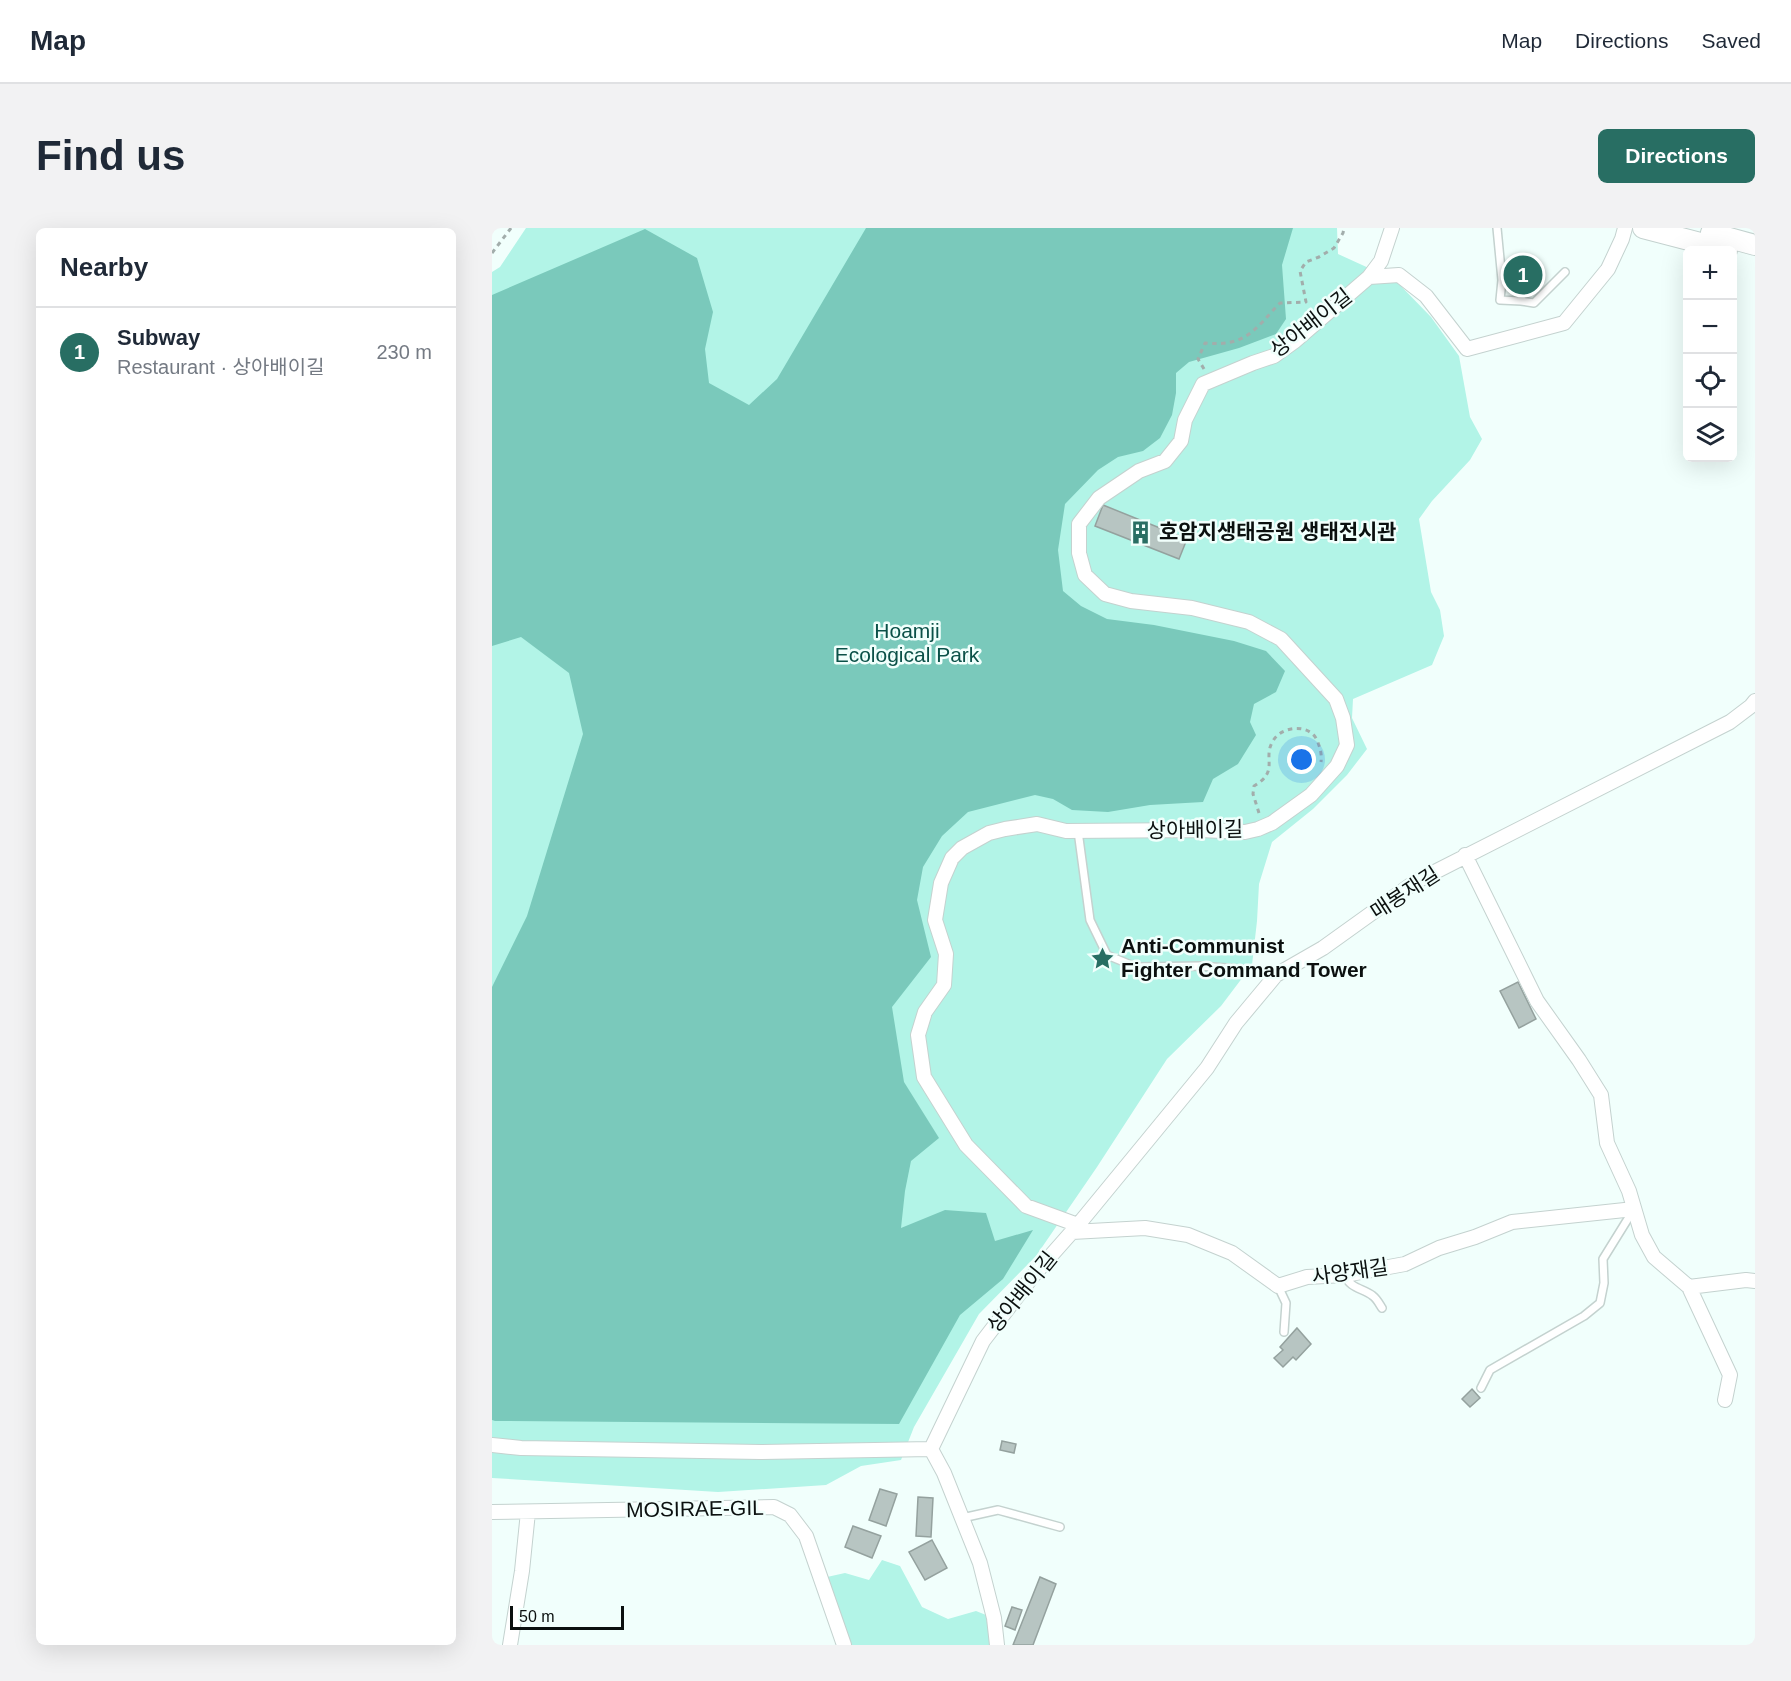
<!DOCTYPE html>
<html lang="en">
<head>
<meta charset="utf-8">
<style>
  body { margin:0; font-family:Helvetica,"Noto Sans KR",sans-serif; background:#f2f2f3; color:#1f2937 }
  .controls { position:absolute; right:18px; top:18px; display:grid; overflow:hidden; border-radius:9px; box-shadow:0 6px 24px #0002 }
  .controls button { width:54px; height:54px; display:grid; place-items:center; padding:0; border:0; border-bottom:2px solid #e0e1e3; background:#fff; color:#1f2937; font:30px sans-serif }
  .scale { position:absolute; left:18px; bottom:15px; width:114px; box-sizing:border-box; padding-left:6px; border:3px solid #0b100f; border-top:0; font-size:16px; line-height:21px; white-space:nowrap; color:#0b100f; -webkit-text-stroke:4px #f1fffc; paint-order:stroke }
  .you { position:absolute; left:810px; top:532px; width:21px; height:21px; margin:-15px; border:4px solid #fff; border-radius:50%; background:#1a73e8; box-shadow:0 0 0 9px #1a73e833 }
  .badge { display:grid; place-items:center; width:39px; height:39px; border-radius:50%; background:#286e63; color:#fff; font-size:20px; font-weight:700 }
  .pin { position:absolute; translate:-50% -50%; border:3px solid #fff; box-shadow:0 2px 6px #0006 }
  .list { margin:0; padding:0; list-style:none }
  h2 { display:flex; justify-content:space-between; align-items:center; height:78px; margin:0; padding:0 24px; font-size:26px }
  h2 small { font-size:20px; font-weight:400; color:#747a83 }
  .list li { display:grid; grid-template-columns:39px 1fr auto; gap:18px; align-items:center; box-sizing:border-box; height:90px; padding:0 24px; border-top:2px solid #e0e1e3 }
  .list b { display:block; font-size:22px; white-space:nowrap }
  .list p { margin:0; font-size:20px; white-space:nowrap; color:#747a83 }
  .list em { font-size:20px; font-style:normal; color:#747a83 }
  .icon { flex:none; width:33px; height:33px; fill:none; stroke:currentColor; stroke-width:2; stroke-linecap:round; stroke-linejoin:round }
  .map { position:relative; flex:none; width:1263px; height:1417px; overflow:hidden; border-radius:9px }
  header { display:flex; align-items:center; gap:36px; box-sizing:border-box; height:84px; padding:0 30px; background:#fff; border-bottom:2px solid #e0e1e3 }
  header strong { font-size:28px }
  nav { display:flex; gap:33px; margin-inline-start:auto; font-size:21px }
  .intro { display:flex; align-items:center; justify-content:space-between; box-sizing:border-box; height:144px; padding:0 36px }
  h1 { margin:0; font-size:42px }
  .button { padding:15px 27px; border-radius:9px; background:#286e63; color:#fff; font-size:21px; font-weight:700 }
  main { display:flex; gap:36px; padding:0 36px }
  aside { flex:1; background:#fff; border-radius:9px; box-shadow:0 6px 24px #0002 }
  .map>svg:first-child { display:block }
</style>
</head>
<body>
<header>
<strong>Map</strong>
<nav><a>Map</a><a>Directions</a><a>Saved</a></nav>
</header>
<div class="intro"><h1>Find us</h1><a class="button">Directions</a></div>
<main>
<aside>
<h2>Nearby<small></small></h2>
<ul class="list">
<li><span class="badge">1</span><div><b>Subway</b><p>Restaurant · 상아배이길</p></div><em>230 m</em></li>
</ul>
</aside>
<div class="map">
<svg width="1263" height="1417" viewBox="0 0 1263 1417">
  <rect width="100%" height="100%" fill="#f1fffc"/>
  <!-- green -->
  <path fill="#b2f4e7" d="M34,0H845L846,26L903,52L939,89L967,128L978,189L990,211L978,232L940,273L927,291L939,364L948,382L952,408L940,437L861,471L860,490L875,521L855,547L821,581L780,614L767,656L765,693L760,737L729,778L675,831L605,939L544,1028L487,1086L422,1199L409,1232L369,1238L334,1257L226,1264L0,1250V44L8,39Z
    M390,1332L408,1338L430,1379L456,1391L484,1383L494,1387L498,1417H358L335,1349L353,1345L377,1352Z"/>
  <!-- water -->
  <path fill="#7ac9bb" d="M374,0H801L790,37L794,91L784,106L747,120L697,134L684,145V165L680,187L668,210L651,223L626,229L606,242L573,276L566,322L571,363L589,378L615,391L662,397L742,413L774,423L793,443L784,464L762,476L758,494L764,507L746,536L721,551L711,574L658,577L616,584L580,582L561,571L543,567L476,584L450,608L431,639L425,672L439,729L400,779L412,854L447,910L419,933L413,963L409,1000L453,982L494,985L503,1013L541,1002L511,1051L468,1087L407,1196L3,1193L0,1192V759L35,688L91,506L77,445L29,409L0,418V67L153,1L205,30L221,84L213,121L217,155L257,177L285,151Z"/>
  <!-- building -->
  <path fill="#b7c5c2" stroke="#94a19e" stroke-width="1.5" d="M1018,39L1042,40L1043,55L1019,54Z
    M611,277L695,311L687,331L603,298Z
    M1026,754L1044,791L1027,800L1008,763Z
    M805,1100L819,1116L804,1132L801,1129L791,1139L782,1130L791,1122L788,1119Z
    M980,1161L988,1170L978,1179L970,1171Z
    M510,1213L524,1216L522,1225L508,1222Z
    M388,1261L405,1266L394,1298L377,1292Z
    M426,1269L441,1270L439,1309L424,1308Z
    M361,1298L389,1308L380,1330L353,1319Z
    M440,1312L455,1340L433,1352L417,1324Z
    M548,1349L564,1356L541,1417H521Z
    M520,1379L530,1382L523,1402L513,1398Z"/>
  <g fill="none" stroke-linecap="round" stroke-linejoin="round">
    <defs>
      <path id="lane" d="M1005,0L1010,52L1008,72L1029,73L1042,75L1073,44
        M586,603L598,692L615,727L644,739L708,738L786,744
        M853,1047C858,1061 871,1060 881,1068C885,1071 888,1077 890,1080
        M786,1058L794,1075L792,1104
        M989,1160L998,1142L1092,1088L1108,1075L1112,1055L1111,1031L1142,981
        M470,1290L506,1282L568,1299"/>
      <path id="street" d="M877,49L907,47L934,68L975,121L1072,95L1116,41L1130,11L1133,0
        M973,627L1045,773L1087,832L1109,867L1115,915L1137,963L1150,1007L1162,1029L1197,1059L1238,1147L1233,1172
        M586,997L715,840L744,795L784,747L831,720L923,654L1238,494L1259,478L1263,473
        M580,1004L653,1000L696,1007L740,1025L786,1058L815,1049L853,1047L913,1036L947,1020L983,1009L1020,994L1142,981
        M1197,1059L1254,1052L1263,1053
        M0,1217L29,1220L269,1224L439,1221L491,1113L540,1049L586,997L534,978L474,917L432,849L426,807L433,784L452,757L454,726L443,692L449,655L460,630L470,620L497,605L513,601L545,596L574,603L708,602L753,604L766,601L780,595L819,567L845,538L855,517L851,490L844,471L789,411L757,394L700,380L639,373L613,366L593,347L587,325V296L607,270L647,243L673,233L689,213L693,192L711,156L761,135L782,128L803,113L877,49L889,33L900,0
        M439,1221L452,1245L488,1335L502,1390L505,1417
        M0,1284L282,1279L298,1287L314,1308L352,1417
        M18,1417L30,1343L36,1284"/>
      <path id="secondary" d="M1151,0L1235,22
        M1219,5L1263,17"/>
    </defs>
    <!-- lane casing -->
    <use href="#lane" stroke="#c4d2cf" stroke-width="10"/>
    <!-- street casing -->
    <use href="#street" stroke="#c4d2cf" stroke-width="16"/>
    <!-- secondary casing -->
    <use href="#secondary" stroke="#c4d2cf" stroke-width="22"/>
    <!-- path -->
    <path stroke="#a2adab" stroke-width="3" stroke-dasharray="4.5 4.5" stroke-linecap="butt" d="M0,25L19,0
      M712,141L706,131L713,115C754,119 762,102 788,75L814,74L808,43L814,34L827,29L842,20L851,5L852,0
      M767,585L761,566L762,558C788,543 770,530 781,513C789,498 817,495 825,512C828,520 830,525 829,534"/>
    <!-- lane -->
    <use href="#lane" stroke="#fff" stroke-width="7"/>
    <!-- street -->
    <use href="#street" stroke="#fff" stroke-width="14"/>
    <!-- secondary -->
    <use href="#secondary" stroke="#fff" stroke-width="20"/>
  </g>
  <!-- icons -->
  <defs>
    <symbol id="building-bare" viewBox="-9 -9 18 18"><path d="M-4-6H4V6H1V3H-1V6H-4ZM-2.5-4.3h1.7v1.8h-1.7ZM.8-4.3h1.7v1.8H.8ZM-2.5-1h1.7V.8h-1.7ZM.8-1h1.7V.8H.8Z" fill="#286e63" stroke="#f1fffc" stroke-width="2.5" paint-order="stroke"/></symbol>
    <symbol id="sight-bare" viewBox="-9 -9 18 18"><path d="M0-6L1.8-2.2L6-1.7L2.9 1.2L3.7 5.4L0 3.3L-3.7 5.4L-2.9 1.2L-6-1.7L-1.8-2.2Z" fill="#286e63" stroke="#f1fffc" stroke-width="2.5" paint-order="stroke"/></symbol>
  </defs>
  <g fill-rule="evenodd">
    <use href="#building-bare" x="632" y="288" width="33" height="33"/>
    <use href="#sight-bare" x="594" y="714" width="33" height="33"/>
  </g>
  <g text-anchor="middle" stroke-width="5" stroke-linejoin="round" paint-order="stroke">
    <!-- street labels -->
    <g font-size="21" fill="#0b100f" stroke="#f1fffc">
      <text transform="translate(819 95) rotate(-38)" y="7">상아배이길</text>
      <text transform="translate(703 602) rotate(-1)" y="7">상아배이길</text>
      <text transform="translate(913 665) rotate(-33)" y="7">매봉재길</text>
      <text transform="translate(858 1044) rotate(-8)" y="7">사양재길</text>
      <text transform="translate(530 1064) rotate(-51)" y="7">상아배이길</text>
      <text transform="translate(203 1281) rotate(-1)" y="7">MOSIRAE-GIL</text>
    </g>
    <!-- poi labels -->
    <g font-size="21" font-weight="bold" fill="#0b100f" stroke="#f1fffc" text-anchor="start">
      <text x="667" y="311">호암지생태공원 생태전시관</text>
      <text x="629" y="725">Anti-Communist<tspan x="629" dy="24">Fighter Command Tower</tspan></text>
    </g>
    <!-- park labels -->
    <g font-size="21" fill="#0b5148" stroke="#f1fffc">
      <text x="415" y="410">Hoamji<tspan x="415" dy="24">Ecological Park</tspan></text>
    </g>
  </g>
</svg>
<div class="controls">
<button>+</button>
<button>−</button>
<button><svg class="icon" aria-label="locate" viewBox="0 0 24 24"><circle cx="12" cy="12" r="6"/><path d="M12 2v4M12 18v4M2 12h4M18 12h4"/></svg></button>
<button><svg class="icon" aria-label="layers" viewBox="0 0 24 24"><path d="M12 4l9 5-9 5-9-5zM3 14l9 5 9-5"/></svg></button>
</div>
<div class="scale">50 m</div>
<div class="you"></div>
<div class="pin badge" style="left:1031px;top:47px">1</div>
</div>
</main>
</body>
</html>
